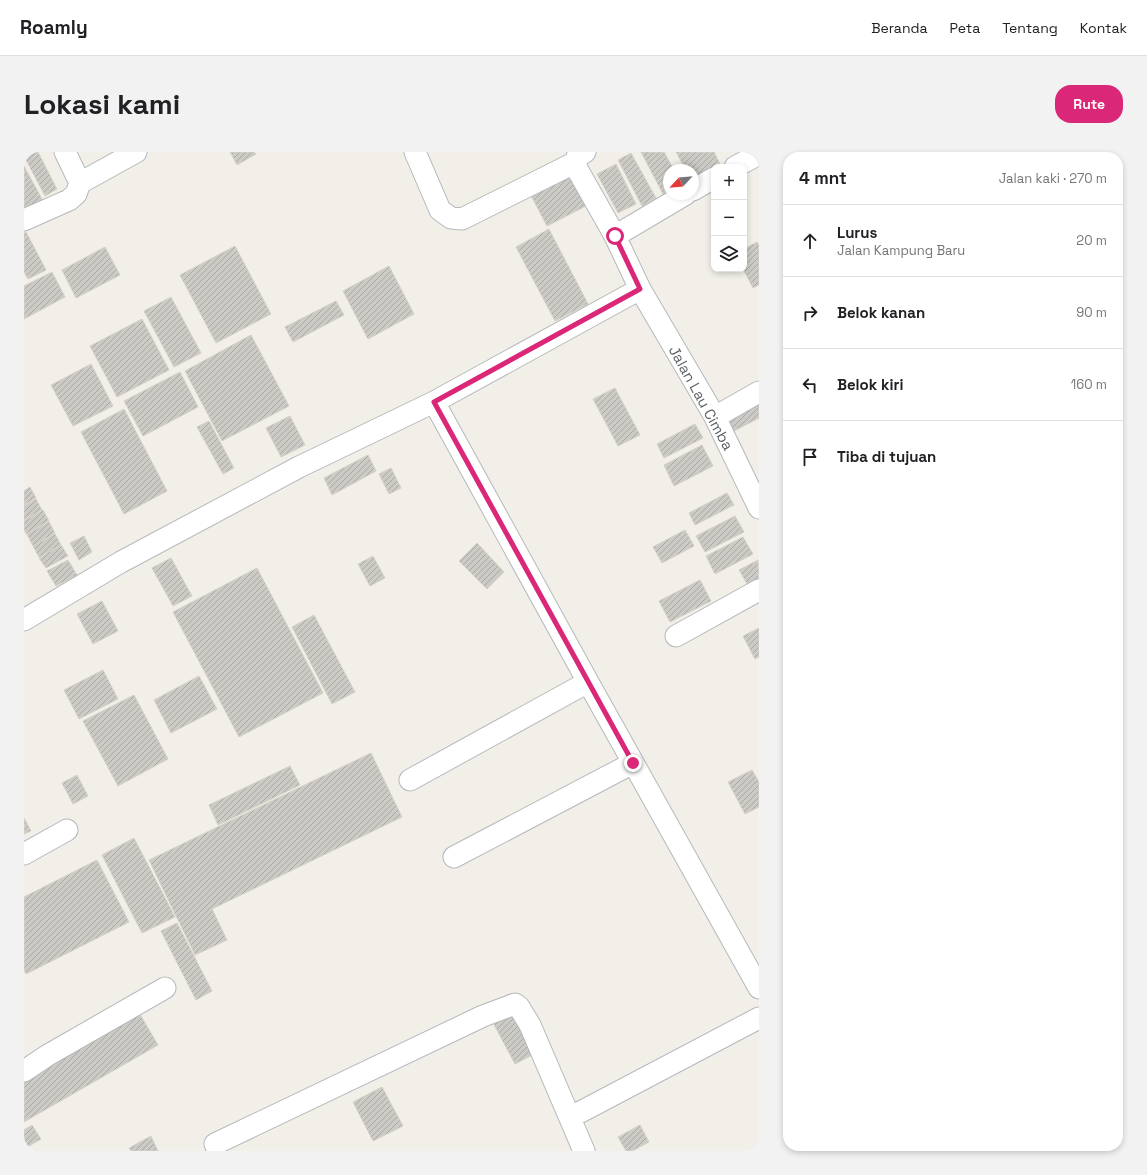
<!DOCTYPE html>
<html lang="id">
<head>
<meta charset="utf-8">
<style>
  body { margin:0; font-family:"Space Grotesk",sans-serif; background:#f2f2f2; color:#202124 }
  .controls { position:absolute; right:12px; top:12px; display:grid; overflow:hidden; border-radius:8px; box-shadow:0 2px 6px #0003 }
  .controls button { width:36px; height:36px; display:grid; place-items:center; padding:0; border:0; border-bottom:1px solid #e0e0e0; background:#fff; color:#202124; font:20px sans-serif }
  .compass { position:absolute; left:639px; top:12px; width:36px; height:36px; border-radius:50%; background:#fff; box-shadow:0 2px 6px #0003; rotate:244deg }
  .stop { position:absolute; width:12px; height:12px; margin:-9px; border:3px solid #db2777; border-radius:50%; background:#fff }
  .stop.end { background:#db2777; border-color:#fff; box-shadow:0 1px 4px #0008 }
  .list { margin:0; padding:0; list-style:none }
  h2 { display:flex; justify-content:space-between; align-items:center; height:52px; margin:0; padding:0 16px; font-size:17px }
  h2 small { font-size:13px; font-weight:400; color:#757577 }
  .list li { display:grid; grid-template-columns:26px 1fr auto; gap:12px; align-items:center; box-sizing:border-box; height:72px; padding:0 16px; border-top:1px solid #e0e0e0 }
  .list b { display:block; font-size:15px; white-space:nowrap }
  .list p { margin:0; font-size:13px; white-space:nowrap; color:#757577 }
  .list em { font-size:13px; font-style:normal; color:#757577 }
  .icon { flex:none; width:22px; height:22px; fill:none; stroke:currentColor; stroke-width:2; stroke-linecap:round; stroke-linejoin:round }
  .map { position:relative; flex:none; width:735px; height:999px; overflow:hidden; border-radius:16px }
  header { display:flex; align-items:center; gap:24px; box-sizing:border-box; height:56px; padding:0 20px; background:#fff; border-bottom:1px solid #e0e0e0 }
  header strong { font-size:19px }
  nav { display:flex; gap:22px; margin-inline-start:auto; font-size:14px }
  .intro { display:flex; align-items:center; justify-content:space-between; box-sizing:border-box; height:96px; padding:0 24px }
  h1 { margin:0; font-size:28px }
  .button { padding:10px 18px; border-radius:16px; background:#db2777; color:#fff; font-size:14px; font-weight:700 }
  main { display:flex; gap:24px; padding:0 24px }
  aside { flex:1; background:#fff; border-radius:16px; box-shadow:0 2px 6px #0003 }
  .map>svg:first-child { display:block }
</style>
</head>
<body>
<header>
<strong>Roamly</strong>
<nav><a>Beranda</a><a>Peta</a><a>Tentang</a><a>Kontak</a></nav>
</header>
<div class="intro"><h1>Lokasi kami</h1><a class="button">Rute</a></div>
<main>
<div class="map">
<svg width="735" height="999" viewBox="0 0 735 999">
  <defs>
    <pattern id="building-hatch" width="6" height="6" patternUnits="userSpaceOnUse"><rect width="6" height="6" fill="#cccac5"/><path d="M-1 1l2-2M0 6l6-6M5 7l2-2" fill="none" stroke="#a9a8a4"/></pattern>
  </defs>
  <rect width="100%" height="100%" fill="#f1efe8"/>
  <!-- building -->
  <path fill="url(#building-hatch)" stroke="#d6d1c6" d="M0,0H14L33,37L21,44L0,4Z
    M206,0H230L232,2L213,13Z
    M617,0H640L650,18H645V39L639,42Z
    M652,0H690L696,12L669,26V18H662Z
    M607,1L632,46L618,54L594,8Z
    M592,12L612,52L594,61L573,22Z
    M0,14L19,49L0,59Z
    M543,19L562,54L523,74L505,40Z
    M525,77L564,152L531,169L492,95Z
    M2,80L22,118L4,127L0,120V81Z
    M733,90L735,93V133L729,136L719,117L720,97Z
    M211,94L247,162L192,191L156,123Z
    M81,95L96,123L52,146L38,118Z
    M365,114L390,162L344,187L319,139Z
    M28,120L41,145L0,167V134Z
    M147,145L177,201L150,215L120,159Z
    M312,149L320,163L269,190L261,175Z
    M118,167L145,218L93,245L66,194Z
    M227,183L265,254L198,289L161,219Z
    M67,212L89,254L49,274L27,233Z
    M156,220L174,255L119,284L100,249Z
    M591,236L616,283L594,294L569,247Z
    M735,246V266L708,280L699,264Z
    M100,257L143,339L100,362L57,280Z
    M266,264L281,293L257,305L242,276Z
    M185,269L210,316L199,322L173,275Z
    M671,272L679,286L640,306L633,292Z
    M678,293L689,314L650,334L640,313Z
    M344,303L352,319L308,343L300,326Z
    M367,316L377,336L365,342L355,322Z
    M6,335L12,346L0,353V339Z
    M703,341L710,353L671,373L665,361Z
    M12,347L18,358L0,368V354Z
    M19,358L25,369L2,382L0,377V369Z
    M711,364L720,380L681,400L672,384Z
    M25,370L31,381L9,394L3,382Z
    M661,378L670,394L638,411L629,395Z
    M31,382L37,393L15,405L9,394Z
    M60,384L68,400L55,408L46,391Z
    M719,385L729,402L691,422L682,404Z
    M453,391L480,420L463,437L435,409Z
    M37,393L44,404L22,416L15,406Z
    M349,404L361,426L346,434L334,412Z
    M147,406L168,444L149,454L128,416Z
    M44,408L53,423L32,434L23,419Z
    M734,408L735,432L726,437L715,418Z
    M233,416L299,541L215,585L149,460Z
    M676,428L687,449L646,470L635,449Z
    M78,449L94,479L69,492L53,462Z
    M290,463L331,540L308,552L268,475Z
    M735,476V505L731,507L719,484Z
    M79,518L94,547L55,567L40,538Z
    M175,524L193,557L147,581L130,548Z
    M110,543L144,607L94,634L59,569Z
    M347,601L378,665L188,757L203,788L171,803L125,708Z
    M266,614L276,633L194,673L185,653Z
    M728,618L735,630V655L721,662L704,630Z
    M53,623L64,644L49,652L38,631Z
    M0,666L7,679L0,682Z
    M110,686L151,765L118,781L78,703Z
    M73,708L105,770L2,822L0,818V745Z
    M153,771L188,839L172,848L137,779Z
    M489,856L512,901L491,912L467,867Z
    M114,859L134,893L0,970V926Z
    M358,935L379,974L349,989L329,950Z
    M8,973L17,987L0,997V978Z
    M616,973L625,990L608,999H602L594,985Z
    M127,984L134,999H107L105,996Z"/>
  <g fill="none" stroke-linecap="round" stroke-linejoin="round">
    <defs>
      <path id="minor" d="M391,0L416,58L427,66L438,67L552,10
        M561,0L553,5L552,15L591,84L616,137L691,265L735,356
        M711,15L735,2
        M56,31L112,0
        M669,38L690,26
        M0,68L45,48L52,42L56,31L41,0
        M591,84L662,42
        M410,250L564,530L735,836
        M691,265L735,240
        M0,468L97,410L275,315L410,250L616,137
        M652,484L735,438
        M386,628L564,530
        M0,702L43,678
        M430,705L609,611
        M0,919L24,903L141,836
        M547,965L735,866
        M191,992L459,864L491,852L495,855L506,873L560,999"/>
    </defs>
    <!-- minor casing -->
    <use href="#minor" stroke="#b5b8bc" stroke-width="23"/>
    <!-- minor -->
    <use href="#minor" stroke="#fff" stroke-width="21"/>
  </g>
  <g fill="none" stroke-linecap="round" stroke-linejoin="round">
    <!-- route -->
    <path stroke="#db2777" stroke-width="5" d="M591,84L616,137L410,250L609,611"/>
  </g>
  <g text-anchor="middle" stroke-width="4" stroke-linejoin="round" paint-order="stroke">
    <!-- street labels -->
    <g font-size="15" fill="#5f6368" stroke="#fff">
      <text transform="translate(677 246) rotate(61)" y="5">Jalan Lau Cimba</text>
    </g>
  </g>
</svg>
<div class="controls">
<button>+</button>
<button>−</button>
<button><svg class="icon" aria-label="layers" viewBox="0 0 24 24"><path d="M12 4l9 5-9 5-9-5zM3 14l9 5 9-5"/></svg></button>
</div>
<svg class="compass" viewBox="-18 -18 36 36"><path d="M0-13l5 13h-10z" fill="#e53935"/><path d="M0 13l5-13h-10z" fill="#757577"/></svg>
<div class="stop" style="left:591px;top:84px"></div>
<div class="stop end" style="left:609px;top:611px"></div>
</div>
<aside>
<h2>4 mnt<small>Jalan kaki · 270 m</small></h2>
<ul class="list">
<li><svg class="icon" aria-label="ahead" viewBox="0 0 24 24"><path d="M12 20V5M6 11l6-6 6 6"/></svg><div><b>Lurus</b><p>Jalan Kampung Baru</p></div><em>20 m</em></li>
<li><svg class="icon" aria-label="right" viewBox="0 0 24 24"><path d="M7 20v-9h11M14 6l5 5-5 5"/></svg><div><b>Belok kanan</b></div><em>90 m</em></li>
<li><svg class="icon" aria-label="left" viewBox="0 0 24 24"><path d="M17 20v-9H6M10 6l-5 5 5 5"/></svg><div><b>Belok kiri</b></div><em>160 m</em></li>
<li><svg class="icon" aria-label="arrive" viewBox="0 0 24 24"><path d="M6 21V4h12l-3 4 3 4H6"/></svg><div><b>Tiba di tujuan</b></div></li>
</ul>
</aside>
</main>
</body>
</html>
